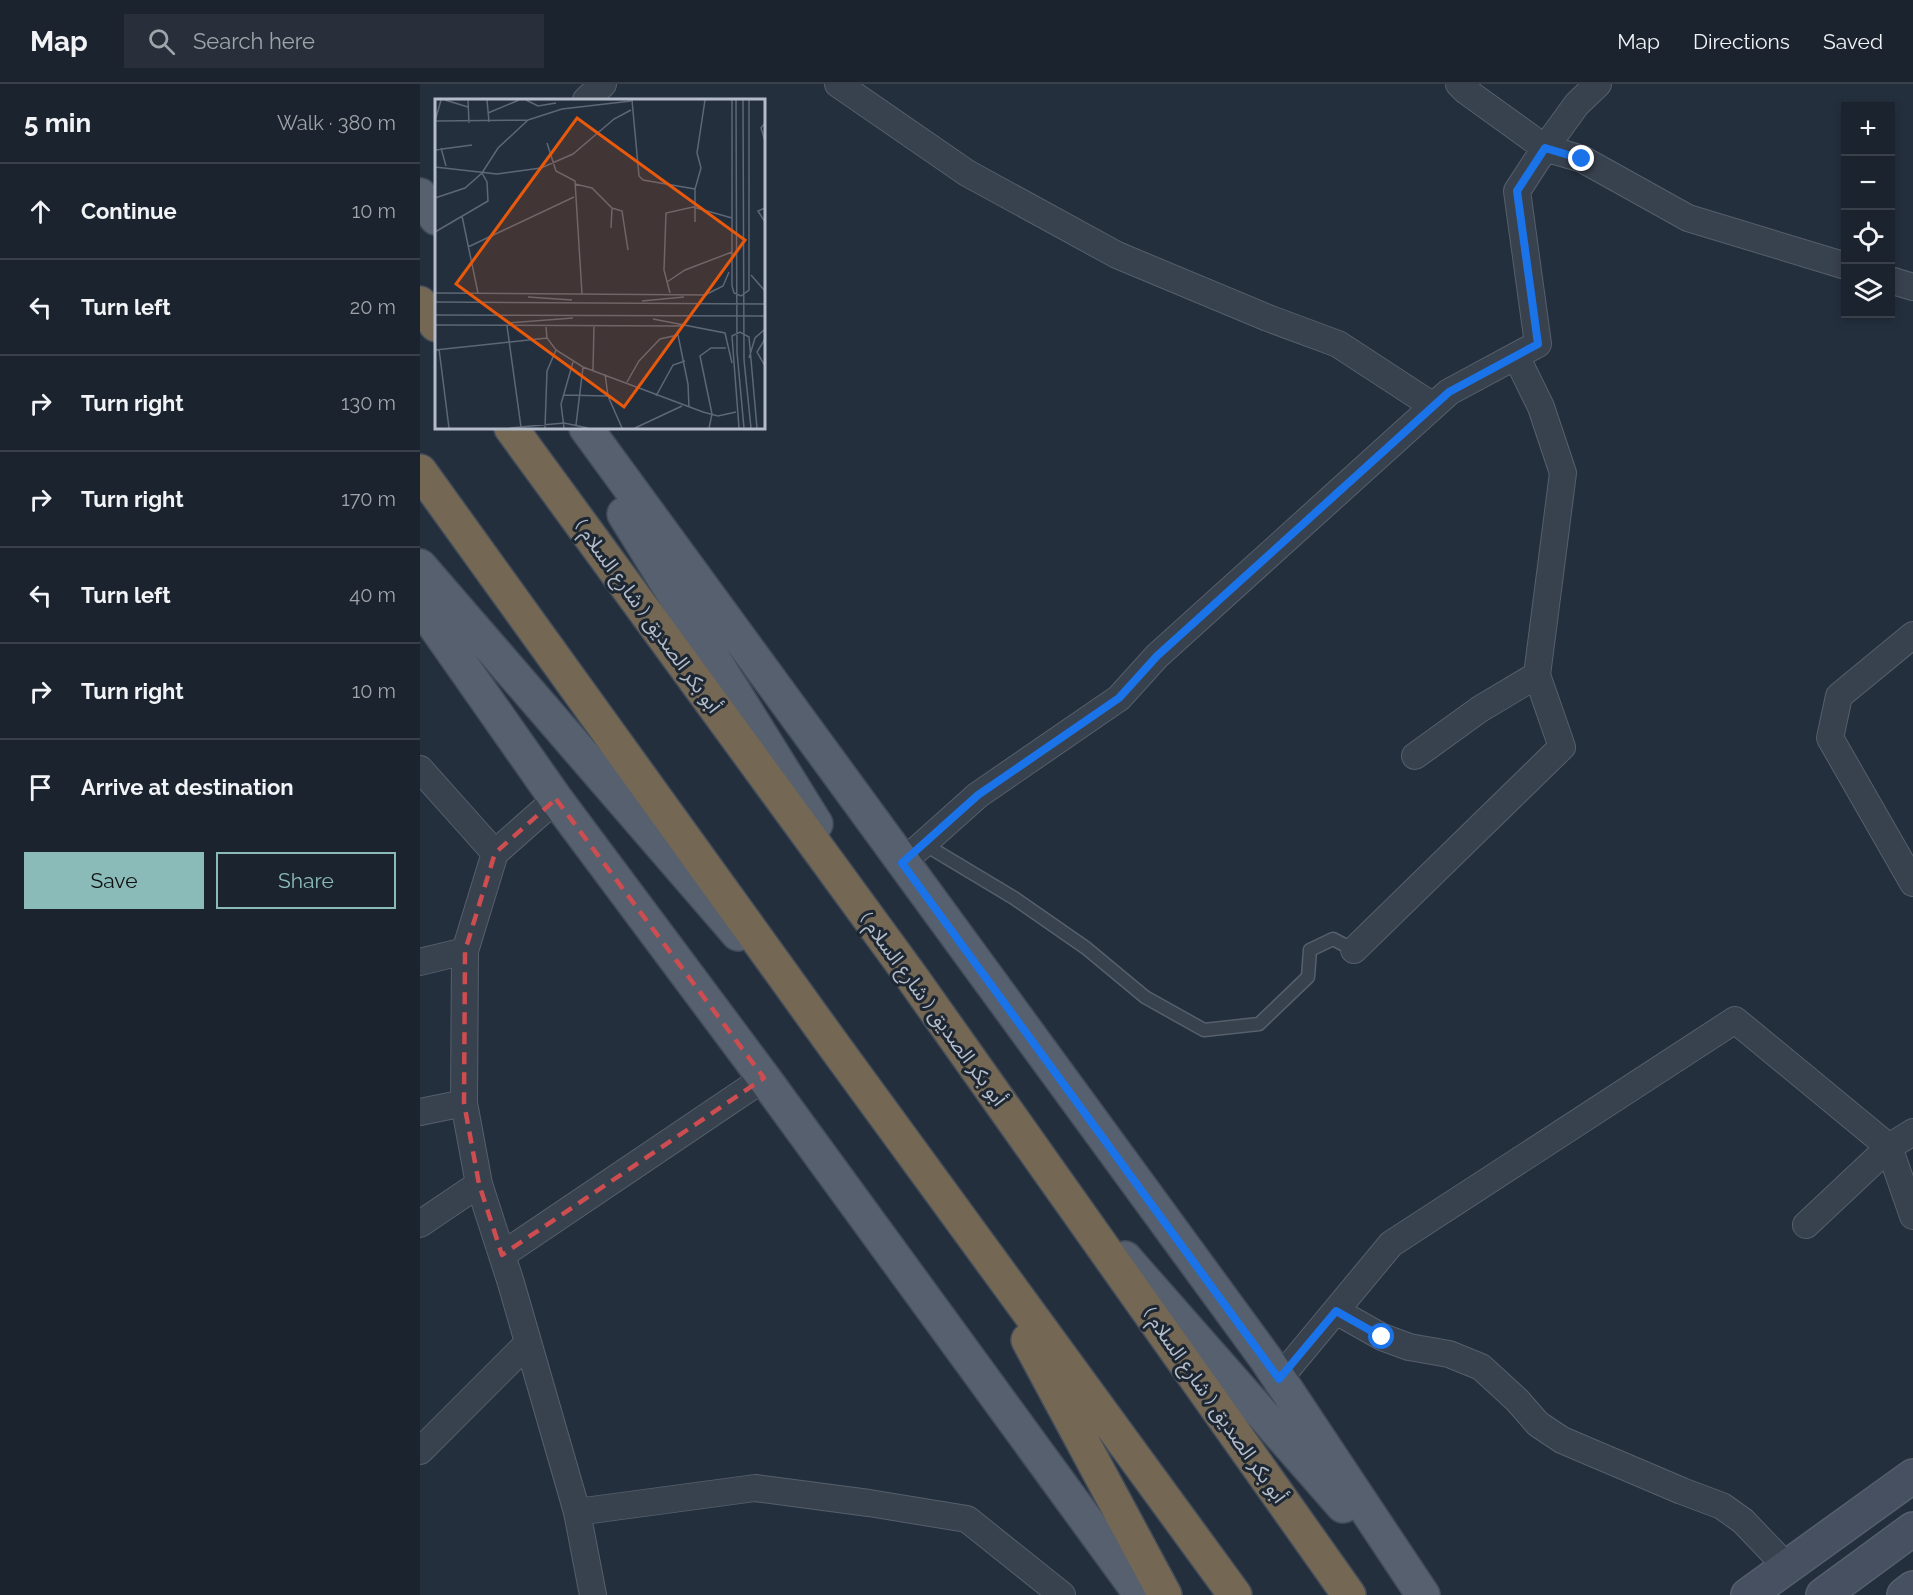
<!DOCTYPE html>
<html lang="en">
<head>
<meta charset="utf-8">
<style>
  body { margin:0; font-family:Raleway,"Noto Sans Arabic",sans-serif; background:#282f3a; color:#f1f3f6 }
  .controls { position:absolute; right:18px; top:18px; display:grid; overflow:hidden; border-radius:0px; box-shadow:0 3px 9px #0003 }
  .controls button { width:54px; height:54px; display:grid; place-items:center; padding:0; border:0; border-bottom:2px solid #39404a; background:#1b232e; color:#f1f3f6; font:30px sans-serif }
  .stop { position:absolute; width:18px; height:18px; margin:-14px; border:4px solid #1a73e8; border-radius:50%; background:#fff }
  .stop.end { background:#1a73e8; border-color:#fff; box-shadow:0 2px 6px #0008 }
  .list { margin:0; padding:0; list-style:none }
  h2 { display:flex; justify-content:space-between; align-items:center; height:78px; margin:0; padding:0 24px; font-size:26px }
  h2 small { font-size:20px; font-weight:400; color:#a0a4aa }
  .list li { display:grid; grid-template-columns:39px 1fr auto; gap:18px; align-items:center; box-sizing:border-box; height:96px; padding:0 24px; border-top:2px solid #39404a }
  .list b { display:block; font-size:22px; white-space:nowrap }
  .list em { font-size:20px; font-style:normal; color:#a0a4aa }
  .actions { display:flex; gap:12px; padding:18px 24px }
  .actions a { flex:1; padding:14px 0; border:2px solid #8bbbb9; border-radius:0px; text-align:center; font-size:21px; color:#8bbbb9 }
  .actions .main { background:#8bbbb9; color:#111 }
  .icon { flex:none; width:33px; height:33px; fill:none; stroke:currentColor; stroke-width:2; stroke-linecap:round; stroke-linejoin:round }
  .map { position:relative; flex:none; width:1493px; height:1511px; overflow:hidden }
  header { display:flex; align-items:center; gap:36px; box-sizing:border-box; height:84px; padding:0 30px; background:#1b232e; border-bottom:2px solid #39404a }
  header strong { font-size:28px }
  nav { display:flex; gap:33px; margin-inline-start:auto; font-size:21px }
  .search { width:420px; height:54px; background:#282f3a; display:flex; align-items:center; gap:15px; box-sizing:border-box; padding:0 21px; border-radius:0px; color:#a0a4aa; font-size:22px }
  main { display:flex }
  aside { flex:1; background:#1b232e }
  .map>svg:first-child { display:block }
</style>
</head>
<body>
<header>
<strong>Map</strong>
<div class="search"><svg class="icon" aria-label="search" viewBox="0 0 24 24"><circle cx="10" cy="10" r="6"/><path d="M15 15l6 6"/></svg>Search here</div>
<nav><a>Map</a><a>Directions</a><a>Saved</a></nav>
</header>
<main>
<aside>
<h2>5 min<small>Walk · 380 m</small></h2>
<ul class="list">
<li><svg class="icon" aria-label="ahead" viewBox="0 0 24 24"><path d="M12 20V5M6 11l6-6 6 6"/></svg><div><b>Continue</b></div><em>10 m</em></li>
<li><svg class="icon" aria-label="left" viewBox="0 0 24 24"><path d="M17 20v-9H6M10 6l-5 5 5 5"/></svg><div><b>Turn left</b></div><em>20 m</em></li>
<li><svg class="icon" aria-label="right" viewBox="0 0 24 24"><path d="M7 20v-9h11M14 6l5 5-5 5"/></svg><div><b>Turn right</b></div><em>130 m</em></li>
<li><svg class="icon" aria-label="right" viewBox="0 0 24 24"><path d="M7 20v-9h11M14 6l5 5-5 5"/></svg><div><b>Turn right</b></div><em>170 m</em></li>
<li><svg class="icon" aria-label="left" viewBox="0 0 24 24"><path d="M17 20v-9H6M10 6l-5 5 5 5"/></svg><div><b>Turn left</b></div><em>40 m</em></li>
<li><svg class="icon" aria-label="right" viewBox="0 0 24 24"><path d="M7 20v-9h11M14 6l5 5-5 5"/></svg><div><b>Turn right</b></div><em>10 m</em></li>
<li><svg class="icon" aria-label="arrive" viewBox="0 0 24 24"><path d="M6 21V4h12l-3 4 3 4H6"/></svg><div><b>Arrive at destination</b></div></li>
</ul>
<div class="actions"><a class="main">Save</a><a>Share</a></div>
</aside>
<div class="map">
<svg width="1493" height="1511" viewBox="0 0 1493 1511">
  <rect width="100%" height="100%" fill="#242f3e"/>
  <g fill="none" stroke-linecap="round" stroke-linejoin="round">
    <defs>
      <path id="lane" d="M504,760L594,814L666,864L725,913L784,946L839,940L888,893L890,866L913,855L934,866"/>
      <path id="street" d="M418,0L547,89L697,171L848,234L918,260L1013,322
        M1039,0L1046,7L1125,64L1162,75L1268,134L1426,182
        M166,16L183,0
        M1470,196L1493,203
        M1493,551L1419,612L1410,654L1493,799
        M995,672L1060,625L1117,591
        M0,685L75,769
        M136,715L75,769L45,867L44,1019L59,1100L91,1199L157,1428L173,1511
        M482,779L558,711L699,614L737,572L1029,308L1118,260L1097,107L1125,64L1157,20L1178,0
        M934,866L1142,663L1117,591L1143,389L1121,323L1096,272
        M0,878L45,867
        M0,1028L44,1019
        M0,1140L59,1100
        M1386,1141L1469,1063L1493,1048
        M82,1171L344,994
        M916,1227L962,1253L989,1263L1029,1270L1061,1283L1097,1316L1118,1340L1142,1356L1262,1407L1302,1422L1323,1437L1367,1483
        M859,1295L971,1160L1315,936L1469,1063L1493,1132
        M0,1367L108,1259
        M157,1428L335,1404L449,1419L547,1435L642,1511"/>
      <path id="secondary" d="M1328,1511L1493,1392
        M1403,1511L1493,1445
        M1484,1511L1493,1504"/>
      <path id="primary" d="M0,111L16,134
        M166,344L846,1275L1003,1511
        M204,430L396,740
        M0,482L318,850
        M0,521L136,715L344,994L721,1511
        M705,1174L923,1422"/>
      <path id="highway" d="M0,219L16,241
        M91,344L491,892L929,1511
        M0,387L412,959L815,1511
        M608,1256L745,1511"/>
    </defs>
    <!-- lane casing -->
    <use href="#lane" stroke="#565f6c" stroke-width="15"/>
    <!-- street casing -->
    <use href="#street" stroke="#565f6c" stroke-width="28"/>
    <!-- secondary casing -->
    <use href="#secondary" stroke="#565f6c" stroke-width="36"/>
    <!-- primary casing -->
    <use href="#primary" stroke="#414a57" stroke-width="36"/>
    <!-- highway casing -->
    <use href="#highway" stroke="#434c59" stroke-width="36"/>
    <!-- lane -->
    <use href="#lane" stroke="#38414e" stroke-width="12"/>
    <!-- street -->
    <use href="#street" stroke="#38414e" stroke-width="26"/>
    <!-- secondary -->
    <use href="#secondary" stroke="#465061" stroke-width="33"/>
    <!-- primary -->
    <use href="#primary" stroke="#56606e" stroke-width="33"/>
    <!-- highway -->
    <use href="#highway" stroke="#746855" stroke-width="33"/>
  </g>
  <g fill="none" stroke-linecap="round" stroke-linejoin="round">
    <!-- route -->
    <path stroke="#1a73e8" stroke-width="8" d="M962,1253L916,1227L859,1295L482,779L558,711L699,614L737,572L1029,308L1118,260L1097,107L1125,64L1162,75"/>
  </g>
  <!-- marked area -->
  <path fill="none" stroke="#ce4d50" stroke-width="4.5" stroke-dasharray="12 8" stroke-linejoin="round" d="M136,715L344,994L82,1171L59,1100L44,1019L45,867L75,769Z"/>
  <g text-anchor="middle" stroke-width="6" stroke-linejoin="round" paint-order="stroke">
    <!-- street labels -->
    <g font-size="20" fill="#b4bcc9" stroke="#1d2633">
      <text transform="translate(228 532) rotate(54)" y="7">( شارع السلام ) أبو بكر الصديق</text>
      <text transform="translate(513 925) rotate(54)" y="7">( شارع السلام ) أبو بكر الصديق</text>
      <text transform="translate(795 1321) rotate(55)" y="7">( شارع السلام ) أبو بكر الصديق</text>
    </g>
  </g>
  <!-- overview -->
  <g transform="translate(15 15)">
    <rect width="330" height="330" fill="#242f3e"/>
    <path fill="none" stroke="#5e6776" stroke-width="1.5" d="M10,1L33,8M33,1L34,24M52,1L54,23M91,1L103,7L121,4M197,1L204,77L208,81L260,90M297,1V187L299,194L306,197L314,191V1M301,1L302,253L309,329M308,1L309,261L316,329M53,14L84,1M0,22L93,21L127,10L196,2M0,22L6,1M330,24L326,29L330,42M112,44L121,72L140,82L147,195M6,49L11,67M0,51L37,46M0,68L62,75L106,69L138,55L179,20L196,11M140,85L157,89L177,109L187,112L193,151M0,99L30,89L47,74L63,49L93,21M330,109L323,112L330,123M27,117L43,194M260,123V90L266,69L262,54L270,1M176,129L177,109M0,133L53,102L52,83L47,74M33,148L139,98M316,176L330,192M232,183L250,171L297,153M0,194L272,196M235,194L229,171L231,114L258,108L297,119M270,196L288,187L294,173M93,198L137,201M207,202L249,198M0,203L330,205M0,216L330,217M218,220L290,234L297,264M73,224L138,219M0,226L247,227M72,227L86,328M111,228L112,239L121,251L148,268L268,313L283,317L301,313M330,240L322,253L330,267M4,250L14,329M0,251L112,239M314,259L320,239L330,230M158,271L159,227M170,275L173,297L187,329M192,283L204,262L225,240L243,236L253,285L254,309M128,296L173,297M221,297L238,266L250,262M141,326L148,268M75,329L129,324L153,329M110,329L112,272L121,251M129,329L126,305L138,263M200,329L247,307M274,329L277,315L265,257L276,249H291M304,329L297,237L305,233L314,238L322,329"/>
    <path fill="#e8590c" fill-opacity="0.15" stroke="#e8590c" stroke-width="3" d="M142,19L310,141L189,308L21,185Z"/>
    <rect width="330" height="330" fill="none" stroke="#b4bcc9" stroke-width="3"/>
  </g>
</svg>
<div class="controls">
<button>+</button>
<button>−</button>
<button><svg class="icon" aria-label="locate" viewBox="0 0 24 24"><circle cx="12" cy="12" r="6"/><path d="M12 2v4M12 18v4M2 12h4M18 12h4"/></svg></button>
<button><svg class="icon" aria-label="layers" viewBox="0 0 24 24"><path d="M12 4l9 5-9 5-9-5zM3 14l9 5 9-5"/></svg></button>
</div>
<div class="stop" style="left:962px;top:1253px"></div>
<div class="stop end" style="left:1162px;top:75px"></div>
</div>
</main>
</body>
</html>
